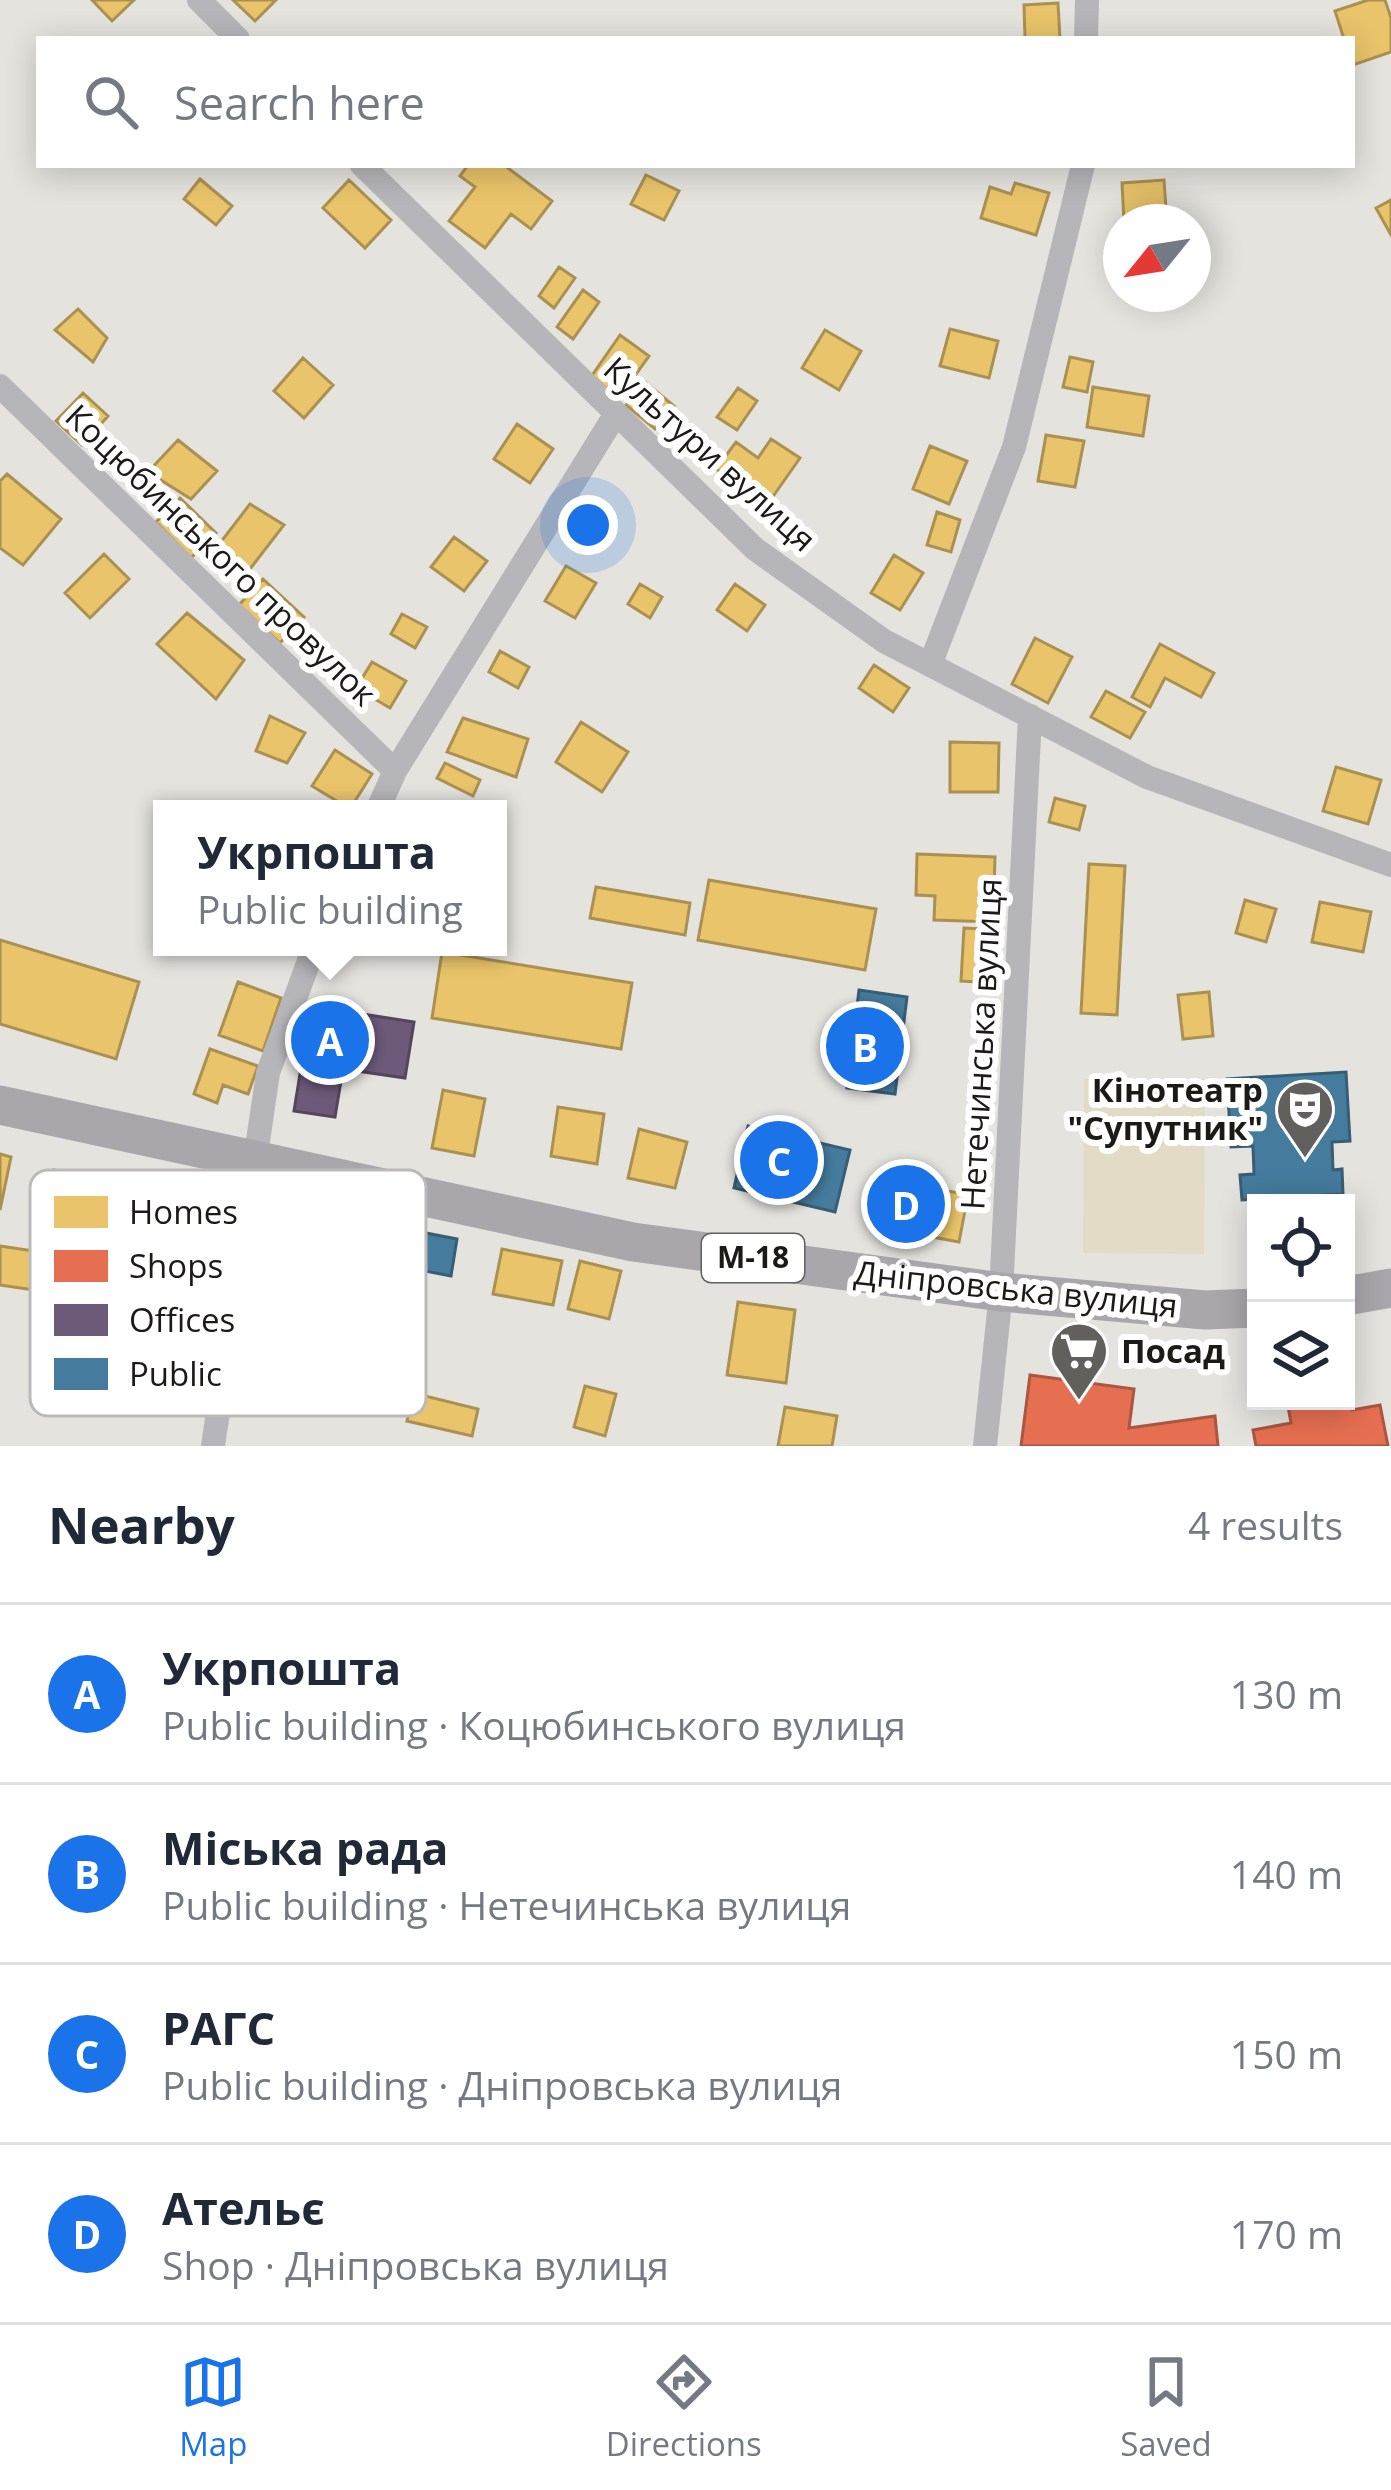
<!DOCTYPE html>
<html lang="en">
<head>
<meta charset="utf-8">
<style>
  body { margin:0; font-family:"Open Sans",sans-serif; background:#f6f6f7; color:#1f2937 }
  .controls { position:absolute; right:36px; bottom:36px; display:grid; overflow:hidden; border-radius:0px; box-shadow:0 6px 30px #0003 }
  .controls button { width:108px; height:108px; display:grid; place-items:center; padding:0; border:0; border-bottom:3px solid #e0e1e3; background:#fff; color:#1f2937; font:60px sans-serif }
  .compass { position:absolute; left:1103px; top:204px; width:108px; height:108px; border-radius:50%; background:#fff; box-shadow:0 6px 30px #0003; rotate:240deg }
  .you { position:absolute; left:588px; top:525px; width:42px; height:42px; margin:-30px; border:9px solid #fff; border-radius:50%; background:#1a73e8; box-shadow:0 0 0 18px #1a73e833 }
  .badge { display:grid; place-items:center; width:78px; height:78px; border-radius:50%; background:#1a73e8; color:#fff; font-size:39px; font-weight:700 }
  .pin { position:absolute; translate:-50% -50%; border:6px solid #fff; box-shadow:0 3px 12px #0006 }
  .popup { position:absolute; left:153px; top:800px; width:354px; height:156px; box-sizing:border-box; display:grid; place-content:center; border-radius:0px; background:#fff; filter:drop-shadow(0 3px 9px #0005); font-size:39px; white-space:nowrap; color:#747a83 }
  .popup b { font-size:45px; color:#1f2937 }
  .popup::after { content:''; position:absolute; left:50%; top:100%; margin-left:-24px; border:24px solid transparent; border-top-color:#fff }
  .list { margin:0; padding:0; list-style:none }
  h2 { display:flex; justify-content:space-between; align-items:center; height:156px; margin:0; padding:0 48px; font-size:51px }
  h2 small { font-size:39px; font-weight:400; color:#747a83 }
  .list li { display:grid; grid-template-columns:78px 1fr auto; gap:36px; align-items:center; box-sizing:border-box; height:180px; padding:0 48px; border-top:3px solid #e0e1e3 }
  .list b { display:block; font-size:45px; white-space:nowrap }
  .list p { margin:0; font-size:39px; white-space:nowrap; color:#747a83 }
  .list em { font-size:39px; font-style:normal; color:#747a83 }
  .icon { flex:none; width:66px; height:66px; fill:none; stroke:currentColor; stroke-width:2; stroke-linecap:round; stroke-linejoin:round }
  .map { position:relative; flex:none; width:1391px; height:1446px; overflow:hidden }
  .search { position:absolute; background:#fff; box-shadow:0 6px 30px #0003; left:36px; right:36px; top:36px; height:132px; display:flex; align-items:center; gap:30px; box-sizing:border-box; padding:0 42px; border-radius:0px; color:#747a83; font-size:45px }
  .sheet { height:876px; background:#fff }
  nav { display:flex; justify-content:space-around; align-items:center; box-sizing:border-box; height:168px; border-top:3px solid #e0e1e3; background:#fff; font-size:33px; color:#747a83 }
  nav a { display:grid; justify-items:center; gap:6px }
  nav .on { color:#1a73e8 }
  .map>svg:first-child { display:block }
</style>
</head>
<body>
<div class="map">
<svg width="1391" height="1446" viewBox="0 0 1391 1446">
  <rect width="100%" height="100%" fill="#e4e3de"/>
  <!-- green -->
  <path fill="#e2dcc7" d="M1084,1079H1205L1204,1254L1083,1253Z"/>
  <!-- homes -->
  <path fill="#e9c46a" stroke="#ab9151" stroke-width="3" d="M92,0H134L112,21Z
    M233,0H276L255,21Z
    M1368,0H1385L1391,18V52L1353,65L1352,39H1344L1335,11Z
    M1058,3L1060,39H1025L1024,5Z
    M468,165H504L552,201L531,229L511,214L485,248L449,221L475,187L460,176Z
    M646,175L679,191L664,220L631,204Z
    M200,179L232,206L216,225L184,199Z
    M349,180L391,220L365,248L323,208Z
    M1164,180L1167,222H1124L1122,183Z
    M1015,183L1049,193L1036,235L981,218L990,187L1011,194Z
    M1391,200V235L1376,208Z
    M559,267L575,278L554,308L539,296Z
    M583,290L599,302L573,339L557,327Z
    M78,309L107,338L93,362L55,330Z
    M950,329L998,341L989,378L940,366Z
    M825,330L861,351L839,390L802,368Z
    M620,335L649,356L619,398L591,377Z
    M1070,357L1093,362L1087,392L1063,387Z
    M303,358L333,385L304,418L274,391Z
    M645,382L674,406L655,429L626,405Z
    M1093,387L1149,396L1143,436L1087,427Z
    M738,388L757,401L737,430L717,417Z
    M83,393L108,416L82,445L56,421Z
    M517,424L553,449L530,483L494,459Z
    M1046,435L1084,441L1075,487L1038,481Z
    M771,439L800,458L767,505L716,469L736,442L758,458Z
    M178,440L217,471L191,499L148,472Z
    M930,446L967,461L949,504L913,489Z
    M7,474L61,519L23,565L0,548V481Z
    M180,498L216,533L191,558L156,522Z
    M250,504L284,525L250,569L220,543Z
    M937,512L960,520L951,552L927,545Z
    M454,537L487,561L464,591L431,567Z
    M104,554L129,579L90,618L65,593Z
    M894,555L923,573L900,610L871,593Z
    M566,566L596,583L575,618L545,601Z
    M263,579L304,617L280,643L239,605Z
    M640,584L662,597L650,618L628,604Z
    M735,584L765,605L747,631L717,610Z
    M187,613L244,660L216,699L157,644Z
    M402,614L427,627L415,648L391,634Z
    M1035,638L1072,657L1048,703L1012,684Z
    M1160,644L1214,673L1201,697L1165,678L1150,707L1132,697Z
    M500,651L529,667L518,688L489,672Z
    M372,662L406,681L390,708L356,688Z
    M874,665L909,688L893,712L859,688Z
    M1106,691L1145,712L1130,738L1091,717Z
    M270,716L305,733L287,763L256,751Z
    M463,718L528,739L516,777L447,752Z
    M581,722L628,752L602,792L556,762Z
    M950,742L999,743L998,792H950Z
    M335,750L372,774L350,809L312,786Z
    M445,763L480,780L473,796L437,778Z
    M1336,767L1381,780L1368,824L1323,811Z
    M1055,798L1085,806L1079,830L1049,822Z
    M917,854L995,857L993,922L934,920L935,896L916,895Z
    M1089,864L1125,866L1117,1015L1081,1013Z
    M709,880L876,909L865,970L698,940Z
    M596,887L690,903L685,935L590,918Z
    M1245,900L1276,909L1266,942L1236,933Z
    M1320,902L1371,912L1363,952L1312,942Z
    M964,928L1000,930L997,983L961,981Z
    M0,940L139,982L116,1059L0,1024Z
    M442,952L632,983L621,1049L432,1018Z
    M238,982L281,998L263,1051L219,1035Z
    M1209,992L1213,1036L1183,1039L1178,995Z
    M210,1049L258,1066L248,1094L223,1085L217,1103L194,1094Z
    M443,1090L485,1099L474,1156L432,1148Z
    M558,1107L604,1114L597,1164L551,1156Z
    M639,1129L687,1142L675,1188L628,1178Z
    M0,1154L11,1157L0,1210Z
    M54,1170L78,1174L72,1209L48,1204Z
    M898,1181L968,1195L959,1242L889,1229Z
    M183,1185L239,1195L221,1296L189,1290L198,1240L174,1236Z
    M295,1208L332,1215L323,1259L286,1251Z
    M0,1246L67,1256L61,1294L0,1285Z
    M502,1249L562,1261L553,1305L493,1294Z
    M580,1261L621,1271L609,1319L568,1309Z
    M738,1302L795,1310L786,1383L727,1375Z
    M277,1332L325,1339L318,1386L270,1379Z
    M152,1346L193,1358L183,1394L142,1382Z
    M585,1386L616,1394L605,1436L574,1427Z
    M413,1393L478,1409L472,1436L407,1421Z
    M785,1407L837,1416L832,1446H778Z"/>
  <!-- shops -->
  <path fill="#e76f51" stroke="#aa5640" stroke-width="3" d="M1030,1375L1134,1389L1129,1428L1215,1416L1218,1446H1021Z
    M1347,1382L1352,1410L1380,1405L1388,1446H1256L1253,1430L1291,1423L1287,1401H1346Z"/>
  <!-- offices -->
  <path fill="#6d597a" stroke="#54465c" stroke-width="3" d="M311,1006L414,1022L405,1078L343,1069L335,1117L294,1111Z"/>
  <!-- public -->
  <path fill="#457b9d" stroke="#385e75" stroke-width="3" d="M859,990L907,997L895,1094L847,1088Z
    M1346,1072L1350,1141L1332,1142L1333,1170L1342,1169L1343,1194L1242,1200L1240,1175L1254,1174L1253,1146L1231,1147L1227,1079Z
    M748,1126L850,1150L835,1212L734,1188Z
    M390,1226L457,1239L451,1276L383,1263Z"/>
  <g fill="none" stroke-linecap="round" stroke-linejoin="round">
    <!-- minor -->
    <path stroke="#b6b5b9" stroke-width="24" d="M199,0L238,39
      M1086,39L1087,0
      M362,165L755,549L884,641L1147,777L1391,865
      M0,386L395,771
      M930,665L1014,447L1083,165
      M378,809L395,771L615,415
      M213,1446L268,1073L314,947
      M985,1446L1001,1292L1030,716"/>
    <!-- trunk -->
    <path stroke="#a9a6ac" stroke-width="39" d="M0,1105L633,1242L1001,1292L1205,1310L1256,1308
      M1346,1296L1391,1288"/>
  </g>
  <!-- icons -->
  <defs>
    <symbol id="theatre-pin" viewBox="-11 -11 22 30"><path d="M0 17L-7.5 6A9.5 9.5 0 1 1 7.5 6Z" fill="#61605d" stroke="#fff"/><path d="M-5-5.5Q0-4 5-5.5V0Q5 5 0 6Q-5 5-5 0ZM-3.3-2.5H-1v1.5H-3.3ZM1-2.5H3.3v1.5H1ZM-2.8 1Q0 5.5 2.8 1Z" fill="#fff"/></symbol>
    <symbol id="supermarket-pin" viewBox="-11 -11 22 30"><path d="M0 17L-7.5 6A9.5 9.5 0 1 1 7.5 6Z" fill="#61605d" stroke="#fff"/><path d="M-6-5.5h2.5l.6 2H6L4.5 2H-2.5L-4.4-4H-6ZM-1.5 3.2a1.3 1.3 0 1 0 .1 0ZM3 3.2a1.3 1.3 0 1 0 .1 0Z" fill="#fff"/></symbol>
  </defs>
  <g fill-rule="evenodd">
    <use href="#theatre-pin" x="1272" y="1076" width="66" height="90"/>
    <use href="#supermarket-pin" x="1046" y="1318" width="66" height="90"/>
  </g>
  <g text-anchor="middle" stroke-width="12" stroke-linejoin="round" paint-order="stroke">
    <!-- shield labels -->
    <rect fill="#fff" stroke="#5f5f5d" stroke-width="3" x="702" y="1234" width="102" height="48" rx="9"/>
    <g font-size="30" font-weight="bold" fill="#1b1a17">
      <text x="753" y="1268">М-18</text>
    </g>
    <!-- street labels -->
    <g font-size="33" fill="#1b1a17" stroke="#fff">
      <text transform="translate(710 454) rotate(42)" y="12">Культури вулиця</text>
      <text transform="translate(221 555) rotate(44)" y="12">Коцюбинського провулок</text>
      <text transform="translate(981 1044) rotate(-87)" y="12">Нетечинська вулиця</text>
      <text transform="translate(1016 1289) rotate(6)" y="12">Дніпровська вулиця</text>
    </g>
    <!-- poi labels -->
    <g font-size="33" font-weight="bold" fill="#1b1a17" stroke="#fff" text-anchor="end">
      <text x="1263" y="1102">Кінотеатр<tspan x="1263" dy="38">"Супутник"</tspan></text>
      <text x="1121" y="1363" text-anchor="start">Посад</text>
    </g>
  </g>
  <!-- legend -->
  <rect x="30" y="1170" width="396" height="246" rx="18" fill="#fff" stroke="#bbbab9" stroke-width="3"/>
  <rect x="54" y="1196" width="54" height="32" fill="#e9c46a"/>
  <rect x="54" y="1250" width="54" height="32" fill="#e76f51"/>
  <rect x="54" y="1304" width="54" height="32" fill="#6d597a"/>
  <rect x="54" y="1358" width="54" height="32" fill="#457b9d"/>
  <g font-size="33" fill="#1b1a17">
    <text x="129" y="1224">Homes</text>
    <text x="129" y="1278">Shops</text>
    <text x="129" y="1332">Offices</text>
    <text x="129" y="1386">Public</text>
  </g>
</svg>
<div class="controls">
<button><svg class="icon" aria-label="locate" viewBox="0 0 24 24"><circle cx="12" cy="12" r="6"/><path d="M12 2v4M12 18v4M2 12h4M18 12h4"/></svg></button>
<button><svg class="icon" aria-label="layers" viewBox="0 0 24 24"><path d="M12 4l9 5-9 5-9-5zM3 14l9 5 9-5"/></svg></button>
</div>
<svg class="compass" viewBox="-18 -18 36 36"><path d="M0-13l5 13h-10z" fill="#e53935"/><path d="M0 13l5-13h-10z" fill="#747a83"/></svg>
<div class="you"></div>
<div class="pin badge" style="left:330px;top:1040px">A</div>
<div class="popup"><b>Укрпошта</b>Public building</div>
<div class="pin badge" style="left:865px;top:1046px">B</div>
<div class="pin badge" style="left:779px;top:1160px">C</div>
<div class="pin badge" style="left:906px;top:1204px">D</div>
<div class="search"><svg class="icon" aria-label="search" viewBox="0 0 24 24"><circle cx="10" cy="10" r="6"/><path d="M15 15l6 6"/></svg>Search here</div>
</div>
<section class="sheet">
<h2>Nearby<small>4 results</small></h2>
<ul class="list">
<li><span class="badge">A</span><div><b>Укрпошта</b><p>Public building · Коцюбинського вулиця</p></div><em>130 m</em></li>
<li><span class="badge">B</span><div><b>Міська рада</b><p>Public building · Нетечинська вулиця</p></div><em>140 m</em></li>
<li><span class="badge">C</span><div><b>РАГС</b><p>Public building · Дніпровська вулиця</p></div><em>150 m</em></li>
<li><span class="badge">D</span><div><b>Ательє</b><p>Shop · Дніпровська вулиця</p></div><em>170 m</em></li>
</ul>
</section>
<nav>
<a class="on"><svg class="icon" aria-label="map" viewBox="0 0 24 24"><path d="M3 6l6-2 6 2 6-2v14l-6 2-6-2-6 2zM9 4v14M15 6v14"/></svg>Map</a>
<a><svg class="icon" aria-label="directions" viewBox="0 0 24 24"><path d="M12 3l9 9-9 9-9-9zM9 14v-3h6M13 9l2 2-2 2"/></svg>Directions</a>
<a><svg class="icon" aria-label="saved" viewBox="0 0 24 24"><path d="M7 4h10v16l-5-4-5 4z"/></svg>Saved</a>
</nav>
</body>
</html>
